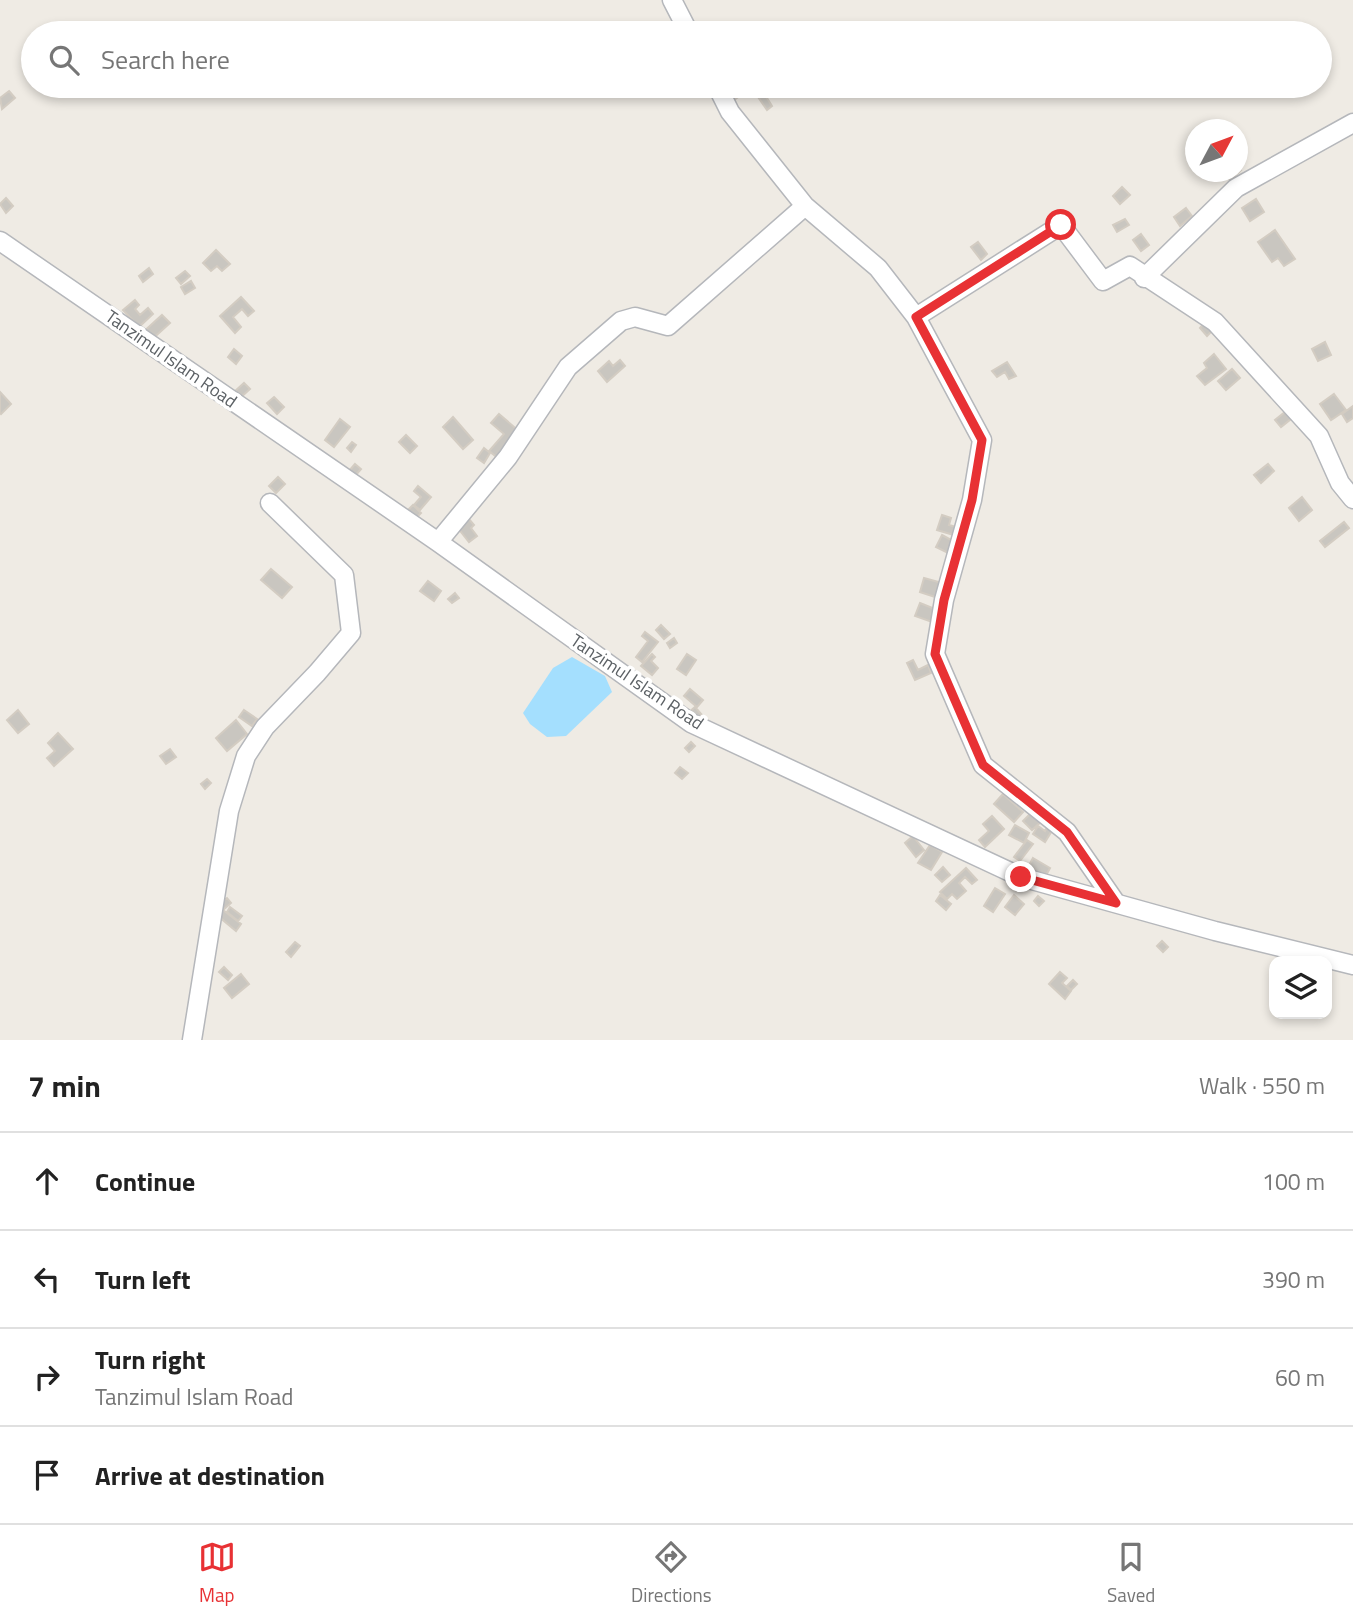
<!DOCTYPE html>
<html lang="en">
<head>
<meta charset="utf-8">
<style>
  body { margin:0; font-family:"Titillium Web",sans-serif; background:#f6f6f6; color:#222 }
  .controls { position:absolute; right:21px; bottom:21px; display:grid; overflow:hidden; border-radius:14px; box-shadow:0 4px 10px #0003 }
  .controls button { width:63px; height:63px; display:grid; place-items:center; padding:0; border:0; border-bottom:2px solid #e0e0e0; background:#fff; color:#222; font:35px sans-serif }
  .compass { position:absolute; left:1185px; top:119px; width:63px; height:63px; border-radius:50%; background:#fff; box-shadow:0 4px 10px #0003; rotate:49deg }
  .stop { position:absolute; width:21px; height:21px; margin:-16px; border:5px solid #e83134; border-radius:50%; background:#fff }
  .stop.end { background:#e83134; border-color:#fff; box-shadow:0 2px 7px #0008 }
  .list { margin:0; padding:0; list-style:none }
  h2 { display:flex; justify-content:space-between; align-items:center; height:91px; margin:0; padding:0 28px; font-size:30px }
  h2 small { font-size:23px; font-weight:400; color:#767676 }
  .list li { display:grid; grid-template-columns:46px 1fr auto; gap:21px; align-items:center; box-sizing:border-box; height:98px; padding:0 28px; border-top:2px solid #e0e0e0 }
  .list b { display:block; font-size:26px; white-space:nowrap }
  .list p { margin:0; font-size:23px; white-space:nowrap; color:#767676 }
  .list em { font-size:23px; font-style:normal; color:#767676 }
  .icon { flex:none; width:38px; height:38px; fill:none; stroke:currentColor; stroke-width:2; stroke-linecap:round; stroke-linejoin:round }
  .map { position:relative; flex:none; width:1353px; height:1040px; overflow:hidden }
  .search { position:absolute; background:#fff; box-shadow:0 4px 10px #0003; left:21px; right:21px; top:21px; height:77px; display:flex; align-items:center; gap:18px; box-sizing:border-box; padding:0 24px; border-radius:38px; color:#767676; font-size:26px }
  .sheet { height:483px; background:#fff }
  nav { display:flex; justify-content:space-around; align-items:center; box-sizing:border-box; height:98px; border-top:2px solid #e0e0e0; background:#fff; font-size:19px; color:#767676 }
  nav a { display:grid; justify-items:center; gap:4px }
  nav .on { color:#e83134 }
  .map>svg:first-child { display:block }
</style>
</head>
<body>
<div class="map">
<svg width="1353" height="1040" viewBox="0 0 1353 1040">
  <rect width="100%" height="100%" fill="#efebe4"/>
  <!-- water -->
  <path fill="#a4dffe" d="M572,657L605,676L612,692L566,736L547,737L530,724L523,713L553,668Z"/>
  <!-- building -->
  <path fill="#c9c6c0" stroke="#d3ccc2" stroke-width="2" d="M721,86H738L743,93L733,101Z
    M762,90L772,106L767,110L756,94Z
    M9,91L15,98L2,109L0,98Z
    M1238,166L1241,170L1230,180L1226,175L1230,172H1238Z
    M1122,187L1130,195L1120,204L1113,196Z
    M6,198L13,206L6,213L0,204Z
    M1256,199L1264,212L1250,221L1242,208Z
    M1186,208L1192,216L1180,226L1174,217Z
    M1125,219L1129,225L1117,232L1113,225Z
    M1275,230L1295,259L1284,266L1278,258L1272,262L1258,242Z
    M1141,234L1149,245L1141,251L1133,240Z
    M978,242L987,254L981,260L971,247Z
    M216,250L230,264L222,271L217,266L211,271L203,263Z
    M149,268L153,274L143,282L139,276Z
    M185,271L190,276L181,284L176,278Z
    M191,281L195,288L185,294L181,287Z
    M241,297L254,311L248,316L242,309L233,317L241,327L235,333L220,316Z
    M135,300L139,305L135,309L140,315L148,308L153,314L139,327L123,310Z
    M162,315L170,323L149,342L141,334Z
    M1204,323L1212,331L1207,336L1200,328Z
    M1325,342L1331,355L1318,361L1312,349Z
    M234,349L242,356L236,364L228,357Z
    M1214,354L1226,369L1205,385L1197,376L1207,368L1204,363Z
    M620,360L625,366L607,382L598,371L609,361L613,366Z
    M1007,362L1016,376L1009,379L1005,372L997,377L992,371Z
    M1232,369L1240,378L1226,390L1218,381Z
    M244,383L250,389L240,398L234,392Z
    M0,392L11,404L1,414L0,413Z
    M1334,394L1346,410L1331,420L1320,404Z
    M274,397L284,407L277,414L267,403Z
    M1353,406V418L1347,422L1342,414Z
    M1290,408L1296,415L1281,427L1275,420Z
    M499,414L520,432L498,458L489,451L504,434L491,423Z
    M453,417L473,440L463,449L443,427Z
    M340,419L350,427L334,447L325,440Z
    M406,435L417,446L410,453L399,442Z
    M352,442L356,445L351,452L347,448Z
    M484,448L490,453L484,463L477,458Z
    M355,464L361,469L355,476L349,471Z
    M1268,464L1274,471L1261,483L1254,475Z
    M278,477L285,484L276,493L269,486Z
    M418,486L431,497L420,510L414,505L421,497L414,491Z
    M1302,497L1312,510L1299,521L1289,508Z
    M413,505L421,513L413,521L405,513Z
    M942,515L951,518L949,525L960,528L957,536L937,530Z
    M468,518L474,525L471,528L477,536L469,542L457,527Z
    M1344,522L1349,528L1325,547L1320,541Z
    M942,535L953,541L948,553L936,547Z
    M271,569L292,587L282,598L261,580Z
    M924,578L942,583L938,598L920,592Z
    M428,581L441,591L434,601L420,591Z
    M455,593L459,598L452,603L448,599Z
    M920,603L940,611L935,623L915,616Z
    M661,625L670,634L664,639L656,630Z
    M645,632L658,642L642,662L636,657L648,641L642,636Z
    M674,638L677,643L670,648L667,643Z
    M652,654L655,657L651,661L658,668L652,675L641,666Z
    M687,654L696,660L686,675L677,669Z
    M913,660L918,670L928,665L931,673L915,680L907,663Z
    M690,689L703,700L697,707L684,696Z
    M695,707L702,715L695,722L687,714Z
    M18,710L29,724L18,733L7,720Z
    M244,710L257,719L252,726L239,717Z
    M236,720L247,734L227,751L216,738Z
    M58,733L73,749L54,766L47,758L55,751L48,743Z
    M691,742L695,746L689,752L685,748Z
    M170,749L176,757L166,764L160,756Z
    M680,767L688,773L682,779L675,773Z
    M207,779L211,783L205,789L201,784Z
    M1003,794L1023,812L1014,822L994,804Z
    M1034,810L1043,820L1032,830L1023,821Z
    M992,816L1004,829L985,847L979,840L989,831L983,824Z
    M1050,822L1055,826L1045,842L1033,834L1038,826L1045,831Z
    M1015,825L1029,833L1024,843L1009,835Z
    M913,836L924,850L916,857L905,843Z
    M1027,840L1033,844L1020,861L1014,857Z
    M930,845L942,852L931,870L918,863Z
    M1033,858L1050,868L1044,879L1027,869Z
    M943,867L950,875L942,882L935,875Z
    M966,868L977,880L972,884L965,877L959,883L966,891L957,899L952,894L947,899L940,892Z
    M995,888L1005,894L993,912L984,906Z
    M940,895L951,904L946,910L936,901Z
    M1014,895L1024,904L1015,915L1005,907Z
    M1038,896L1044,901L1039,906L1034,901Z
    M227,898L231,903L223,910L218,904Z
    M230,907L242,916L238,921L227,912Z
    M223,910L241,924L236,931L218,916Z
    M1162,941L1168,947L1163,952L1157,946Z
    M295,942L300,946L291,957L286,952Z
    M224,967L232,975L228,980L219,972Z
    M1060,972L1067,978L1062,983L1071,991L1065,999L1049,984Z
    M241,974L249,984L232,998L224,988Z
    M1073,980L1077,984L1071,990L1067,986Z"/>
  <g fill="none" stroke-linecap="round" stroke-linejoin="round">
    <defs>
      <path id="minor" d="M672,0L689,33
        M717,86L730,112L805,206L878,268L916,317L982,440L972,500L944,600L935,654L983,765L1067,832L1116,903
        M0,241L438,542L691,723L1021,877L1215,931L1353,965
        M1144,278L1236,188L1353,123
        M916,317L1061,225L1103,281L1130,266L1215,322L1319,436L1340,483L1353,499
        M438,542L508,457L568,367L621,321L635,317L668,326L805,206
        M192,1040L229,811L246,756L265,727L317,673L351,633L344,575L270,503"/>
    </defs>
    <!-- minor casing -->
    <use href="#minor" stroke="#b5b7bb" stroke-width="21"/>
    <!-- minor -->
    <use href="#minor" stroke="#fff" stroke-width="18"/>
  </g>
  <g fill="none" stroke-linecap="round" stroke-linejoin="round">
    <!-- route -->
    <path stroke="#e83134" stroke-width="9" d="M1021,877L1116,903L1067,832L983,765L935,654L944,600L972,500L982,440L916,317L1061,225"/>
  </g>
  <g text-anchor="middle" stroke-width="7" stroke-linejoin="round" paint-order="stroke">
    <!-- street labels -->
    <g font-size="18" fill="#5c6165" stroke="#fff">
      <text transform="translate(171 359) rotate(35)" y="6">Tanzimul Islam Road</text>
      <text transform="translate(637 682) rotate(34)" y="6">Tanzimul Islam Road</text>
    </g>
  </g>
</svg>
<div class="controls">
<button><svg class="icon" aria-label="layers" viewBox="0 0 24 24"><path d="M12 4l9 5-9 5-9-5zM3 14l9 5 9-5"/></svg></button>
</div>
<svg class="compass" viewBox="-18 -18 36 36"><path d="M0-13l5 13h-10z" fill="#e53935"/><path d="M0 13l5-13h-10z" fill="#767676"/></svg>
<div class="stop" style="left:1061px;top:225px"></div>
<div class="stop end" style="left:1021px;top:877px"></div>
<div class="search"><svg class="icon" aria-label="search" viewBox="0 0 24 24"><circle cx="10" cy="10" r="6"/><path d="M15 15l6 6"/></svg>Search here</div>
</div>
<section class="sheet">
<h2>7 min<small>Walk · 550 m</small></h2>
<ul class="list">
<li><svg class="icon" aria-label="ahead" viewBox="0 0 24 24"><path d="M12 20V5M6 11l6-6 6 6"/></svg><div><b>Continue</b></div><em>100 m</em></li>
<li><svg class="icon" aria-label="left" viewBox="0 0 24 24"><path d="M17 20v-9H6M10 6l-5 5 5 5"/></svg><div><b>Turn left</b></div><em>390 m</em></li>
<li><svg class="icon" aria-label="right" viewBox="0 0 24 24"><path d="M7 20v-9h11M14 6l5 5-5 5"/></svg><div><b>Turn right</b><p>Tanzimul Islam Road</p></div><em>60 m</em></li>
<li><svg class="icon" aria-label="arrive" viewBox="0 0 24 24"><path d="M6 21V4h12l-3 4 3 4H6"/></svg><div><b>Arrive at destination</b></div></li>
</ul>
</section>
<nav>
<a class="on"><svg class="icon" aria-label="map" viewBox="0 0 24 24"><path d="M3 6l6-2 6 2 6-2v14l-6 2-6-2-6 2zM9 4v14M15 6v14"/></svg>Map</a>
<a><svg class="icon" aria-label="directions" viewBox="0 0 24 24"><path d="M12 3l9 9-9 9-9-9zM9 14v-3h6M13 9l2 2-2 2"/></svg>Directions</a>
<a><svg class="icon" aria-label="saved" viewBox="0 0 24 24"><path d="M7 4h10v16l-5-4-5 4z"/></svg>Saved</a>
</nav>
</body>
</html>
